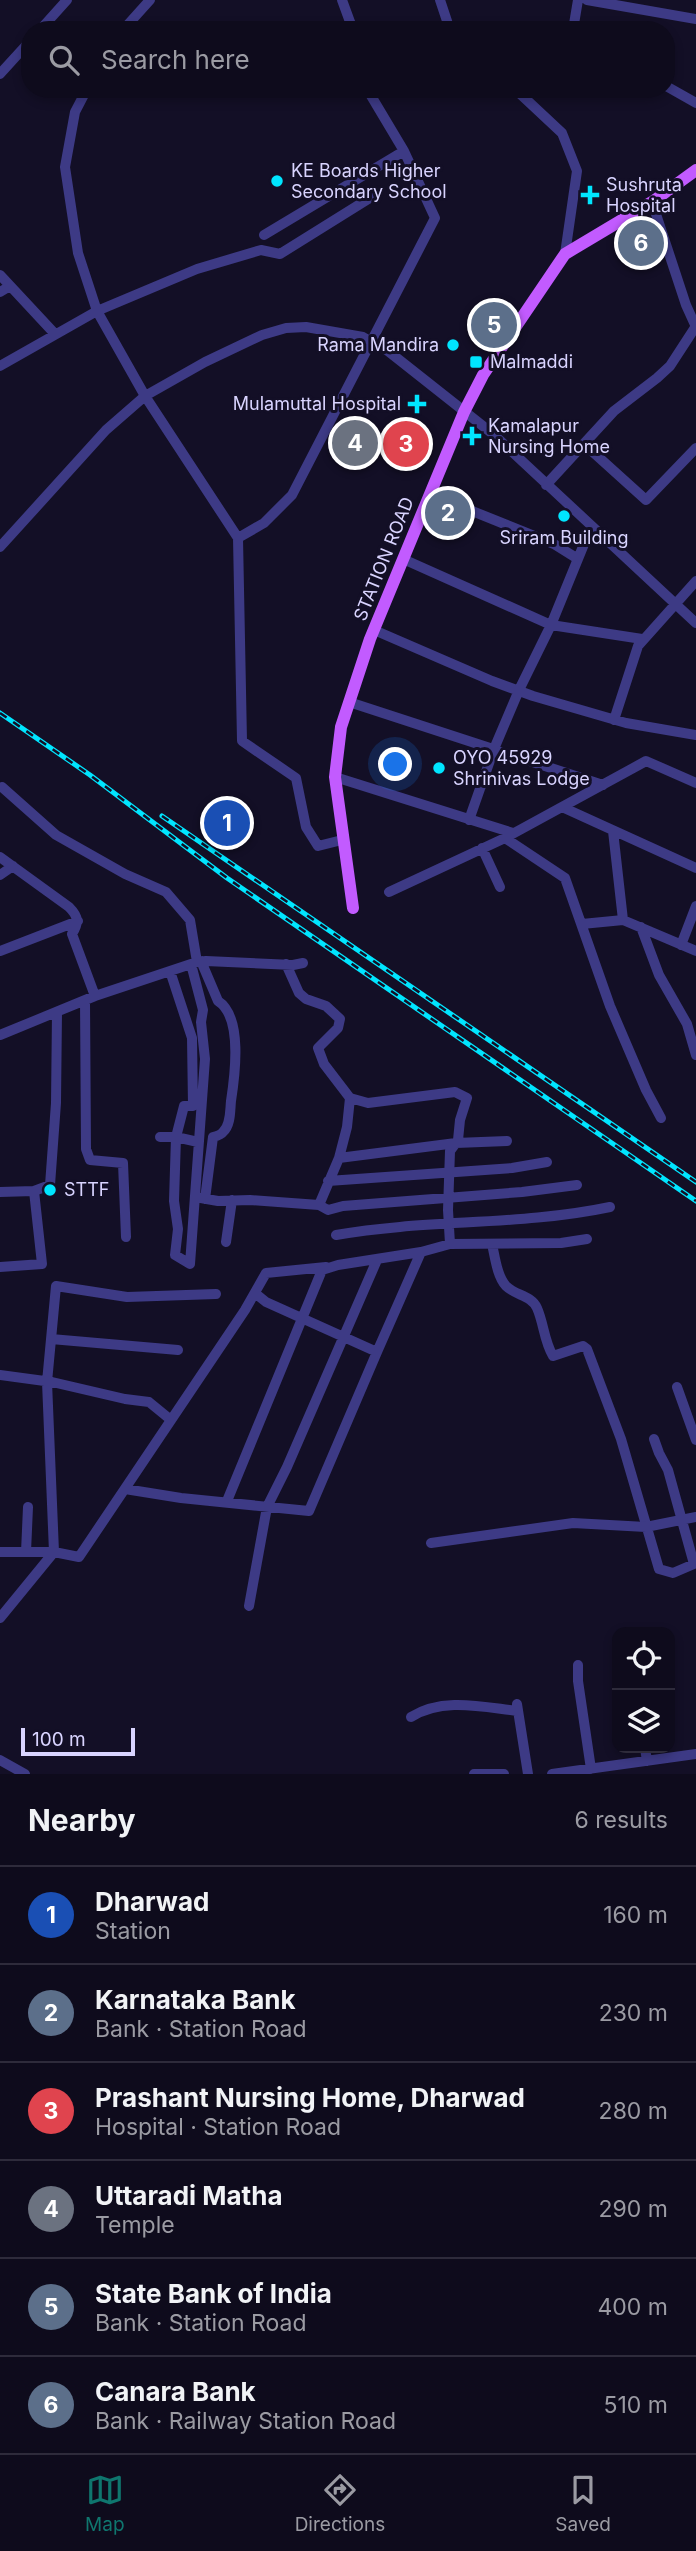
<!DOCTYPE html>
<html lang="en">
<head>
<meta charset="utf-8">
<style>
  body { margin:0; font-family:Inter,sans-serif; background:#1c1929; color:#f1f3f6 }
  .controls { position:absolute; right:21px; bottom:21px; display:grid; overflow:hidden; border-radius:14px; box-shadow:0 4px 10px #0003 }
  .controls button { width:63px; height:63px; display:grid; place-items:center; padding:0; border:0; border-bottom:2px solid #2e2b3b; background:#0e0b1c; color:#f1f3f6; font:35px sans-serif }
  .scale { position:absolute; left:21px; bottom:18px; width:114px; box-sizing:border-box; padding-left:7px; border:4px solid #d9d4ff; border-top:0; font-size:19px; line-height:24px; white-space:nowrap; color:#d9d4ff; -webkit-text-stroke:5px #130f26; paint-order:stroke }
  .you { position:absolute; left:396px; top:765px; width:24px; height:24px; margin:-18px; border:5px solid #fff; border-radius:50%; background:#1a73e8; box-shadow:0 0 0 10px #1a73e833 }
  .badge { display:grid; place-items:center; width:46px; height:46px; border-radius:50%; background:#0f766e; color:#fff; font-size:23px; font-weight:700 }
  .pin { position:absolute; translate:-50% -50%; border:4px solid #fff; box-shadow:0 2px 7px #0006 }
  .list { margin:0; padding:0; list-style:none }
  h2 { display:flex; justify-content:space-between; align-items:center; height:91px; margin:0; padding:0 28px; font-size:30px }
  h2 small { font-size:23px; font-weight:400; color:#9b9ba3 }
  .list li { display:grid; grid-template-columns:46px 1fr auto; gap:21px; align-items:center; box-sizing:border-box; height:98px; padding:0 28px; border-top:2px solid #2e2b3b }
  .list b { display:block; font-size:26px; white-space:nowrap }
  .list p { margin:0; font-size:23px; white-space:nowrap; color:#9b9ba3 }
  .list em { font-size:23px; font-style:normal; color:#9b9ba3 }
  .icon { flex:none; width:38px; height:38px; fill:none; stroke:currentColor; stroke-width:2; stroke-linecap:round; stroke-linejoin:round }
  .map { position:relative; flex:none; width:696px; height:1774px; overflow:hidden }
  .search { position:absolute; background:#0e0b1c; box-shadow:0 4px 10px #0003; left:21px; right:21px; top:21px; height:77px; display:flex; align-items:center; gap:18px; box-sizing:border-box; padding:0 24px; border-radius:28px; color:#9b9ba3; font-size:26px }
  .sheet { height:679px; background:#0e0b1c }
  nav { display:flex; justify-content:space-around; align-items:center; box-sizing:border-box; height:98px; border-top:2px solid #2e2b3b; background:#0e0b1c; font-size:19px; color:#9b9ba3 }
  nav a { display:grid; justify-items:center; gap:4px }
  nav .on { color:#0f766e }
  .map>svg:first-child { display:block }
</style>
</head>
<body>
<div class="map">
<svg width="696" height="1774" viewBox="0 0 696 1774">
  <rect width="100%" height="100%" fill="#130f26"/>
  <g fill="none" stroke-linecap="round" stroke-linejoin="round">
    <!-- minor -->
    <path stroke="#3d3a85" stroke-width="10" d="M342,0L353,30
      M440,0L450,30
      M587,0L696,19
      M40,30L67,0
      M123,30L150,0
      M573,30L578,0
      M0,74L30,41
      M666,86L696,103
      M87,89L75,112L65,167L78,253L97,311L145,396L238,538L242,741L296,778L306,827L318,846L342,840
      M515,89L562,133L577,171L565,254
      M652,202L686,305L696,327
      M264,235L404,151
      M0,275L55,334
      M0,292L10,286
      M0,366L97,311L197,269L261,250L280,254L373,196
      M584,444L646,500L696,448
      M546,485L614,411L657,378L670,366L696,326
      M430,494L554,544L578,559
      M238,538L264,523L292,495L435,218L404,151L367,89
      M0,547L106,430L145,396L205,362L262,335L286,328L306,327L363,337L388,351L493,434L696,623
      M403,559L551,625L642,639
      M374,630L492,681L533,696L626,723L696,735
      M349,702L603,785
      M614,720L638,646L696,581
      M335,777L513,833
      M2,787L56,835L125,874L166,892L190,920L197,962
      M562,807L696,868
      M469,820L494,749L519,690L551,625L591,527
      M613,831L623,920
      M505,838L565,878L610,1006L646,1090L661,1118
      M482,848L500,887
      M0,857L69,907C79,917 79,923 72,934L95,996
      M0,875L13,866
      M389,892L505,838L646,761L696,783
      M582,924L623,920L696,951
      M641,927L659,975L687,1024L696,1055
      M681,945L696,906
      M0,951L78,921
      M201,961L218,1001C243,1017 235,1075 231,1101C230,1110 231,1125 223,1132C221,1135 217,1136 213,1137L205,1199
      M170,971L192,1038L193,1106H184L176,1137L174,1201L178,1229L175,1255L190,1264L205,1059L201,1022L203,1010L191,964
      M85,1000L86,1149L90,1160L123,1163L126,1237
      M0,1035L95,996L197,962L206,961L293,965L303,963
      M350,1098L368,1103L455,1092L467,1098L460,1120L458,1140L450,1151L448,1210L450,1244
      M160,1137H176L198,1142
      M339,1158L456,1143L507,1141
      M328,1181L512,1168L547,1162
      M34,1191L50,1185L56,1103L57,1012
      M0,1192L34,1191L42,1264L0,1267
      M195,1197L218,1201L250,1200L319,1205L339,1158L347,1127L350,1098L324,1064L318,1048L338,1028L340,1019L326,1006L306,999L299,993L286,964
      M319,1205L328,1210L343,1206L522,1192L577,1185
      M336,1235C426,1219 520,1226 610,1207
      M226,1242L232,1200
      M492,1244C495,1257 497,1276 506,1286C516,1296 531,1295 537,1308C544,1324 544,1341 553,1356L583,1346L587,1349L621,1439L659,1569L673,1573L694,1564L668,1470L659,1453L654,1439
      M255,1293L266,1302L377,1352L421,1252
      M51,1339L178,1350
      M0,1375L52,1382L125,1399L149,1402L171,1420
      M677,1387L696,1440
      M125,1489L181,1498L309,1511L377,1352
      M227,1501L322,1270
      M431,1543L573,1523L646,1527L696,1517
      M0,1552H54L79,1557L245,1310L266,1273L326,1267L322,1270L338,1265L421,1252L450,1244L561,1243L587,1239
      M26,1552L28,1507
      M249,1606L267,1507L287,1467L377,1260
      M0,1618L54,1552L47,1382L56,1286L127,1297L216,1294
      M578,1665V1681L591,1769
      M517,1704L528,1774
      M411,1717C443,1697 482,1707 518,1711
      M645,1748L647,1761
      M0,1760L25,1774
      M474,1774H504
      M552,1774L696,1754"/>
    <!-- major -->
    <path stroke="#c25bff" stroke-width="12" d="M353,908L335,777L341,727L370,639L464,412L483,375L565,254L652,202L696,170"/>
    <defs>
      <path id="rail" d="M0,713L90,775L227,878L696,1201
        M162,816L696,1182"/>
    </defs>
    <!-- rail casing -->
    <use href="#rail" stroke="#00e5ff" stroke-width="5"/>
    <!-- rail -->
    <use href="#rail" stroke="#130f26" stroke-width="2.5" stroke-dasharray="8" stroke-linecap="butt"/>
  </g>
  <!-- markers -->
  <g fill="#00e5ff" stroke="#130f26" stroke-width="2.5">
    <circle cx="277" cy="181" r="7"/>
    <path d="M586.5 184.5h7v7h7v7h-7v7h-7v-7h-7v-7h7z"/>
    <circle cx="453" cy="345" r="7"/>
    <rect x="469" y="355" width="14" height="14" rx="3.5"/>
    <path d="M413.5 393.5h7v7h7v7h-7v7h-7v-7h-7v-7h7z"/>
    <path d="M468.5 425.5h7v7h7v7h-7v7h-7v-7h-7v-7h7z"/>
    <circle cx="564" cy="516" r="7"/>
    <circle cx="439" cy="768" r="7"/>
    <circle cx="50" cy="1190" r="7"/>
  </g>
  <g text-anchor="middle" stroke-width="6" stroke-linejoin="round" paint-order="stroke">
    <!-- poi labels -->
    <g font-size="18" fill="#d9d4ff" stroke="#130f26" text-anchor="start">
      <text x="291" y="177">KE Boards Higher<tspan x="291" dy="21">Secondary School</tspan></text>
      <text x="606" y="191">Sushruta<tspan x="606" dy="21">Hospital</tspan></text>
      <text x="439" y="351" text-anchor="end">Rama Mandira</text>
      <text x="490" y="368">Malmaddi</text>
      <text x="401" y="410" text-anchor="end">Mulamuttal Hospital</text>
      <text x="488" y="432">Kamalapur<tspan x="488" dy="21">Nursing Home</tspan></text>
      <text x="564" y="544" text-anchor="middle">Sriram Building</text>
      <text x="453" y="764">OYO 45929<tspan x="453" dy="21">Shrinivas Lodge</tspan></text>
      <text x="64" y="1196">STTF</text>
    </g>
    <!-- street labels -->
    <g font-size="18" fill="#d9d4ff" stroke="#130f26">
      <text transform="translate(384 559) rotate(-68)" y="6">STATION ROAD</text>
    </g>
  </g>
</svg>
<div class="controls">
<button><svg class="icon" aria-label="locate" viewBox="0 0 24 24"><circle cx="12" cy="12" r="6"/><path d="M12 2v4M12 18v4M2 12h4M18 12h4"/></svg></button>
<button><svg class="icon" aria-label="layers" viewBox="0 0 24 24"><path d="M12 4l9 5-9 5-9-5zM3 14l9 5 9-5"/></svg></button>
</div>
<div class="scale">100 m</div>
<div class="you"></div>
<div class="pin badge" style="left:227px;top:823px;background:#1a4fb4">1</div>
<div class="pin badge" style="left:448px;top:513px;background:#5c6f8a">2</div>
<div class="pin badge" style="left:406px;top:444px;background:#e0444e">3</div>
<div class="pin badge" style="left:355px;top:443px;background:#6b7280">4</div>
<div class="pin badge" style="left:494px;top:325px;background:#5c6f8a">5</div>
<div class="pin badge" style="left:641px;top:243px;background:#5c6f8a">6</div>
<div class="search"><svg class="icon" aria-label="search" viewBox="0 0 24 24"><circle cx="10" cy="10" r="6"/><path d="M15 15l6 6"/></svg>Search here</div>
</div>
<section class="sheet">
<h2>Nearby<small>6 results</small></h2>
<ul class="list">
<li><span class="badge" style="background:#1a4fb4">1</span><div><b>Dharwad</b><p>Station</p></div><em>160 m</em></li>
<li><span class="badge" style="background:#5c6f8a">2</span><div><b>Karnataka Bank</b><p>Bank · Station Road</p></div><em>230 m</em></li>
<li><span class="badge" style="background:#e0444e">3</span><div><b>Prashant Nursing Home, Dharwad</b><p>Hospital · Station Road</p></div><em>280 m</em></li>
<li><span class="badge" style="background:#6b7280">4</span><div><b>Uttaradi Matha</b><p>Temple</p></div><em>290 m</em></li>
<li><span class="badge" style="background:#5c6f8a">5</span><div><b>State Bank of India</b><p>Bank · Station Road</p></div><em>400 m</em></li>
<li><span class="badge" style="background:#5c6f8a">6</span><div><b>Canara Bank</b><p>Bank · Railway Station Road</p></div><em>510 m</em></li>
</ul>
</section>
<nav>
<a class="on"><svg class="icon" aria-label="map" viewBox="0 0 24 24"><path d="M3 6l6-2 6 2 6-2v14l-6 2-6-2-6 2zM9 4v14M15 6v14"/></svg>Map</a>
<a><svg class="icon" aria-label="directions" viewBox="0 0 24 24"><path d="M12 3l9 9-9 9-9-9zM9 14v-3h6M13 9l2 2-2 2"/></svg>Directions</a>
<a><svg class="icon" aria-label="saved" viewBox="0 0 24 24"><path d="M7 4h10v16l-5-4-5 4z"/></svg>Saved</a>
</nav>
</body>
</html>
